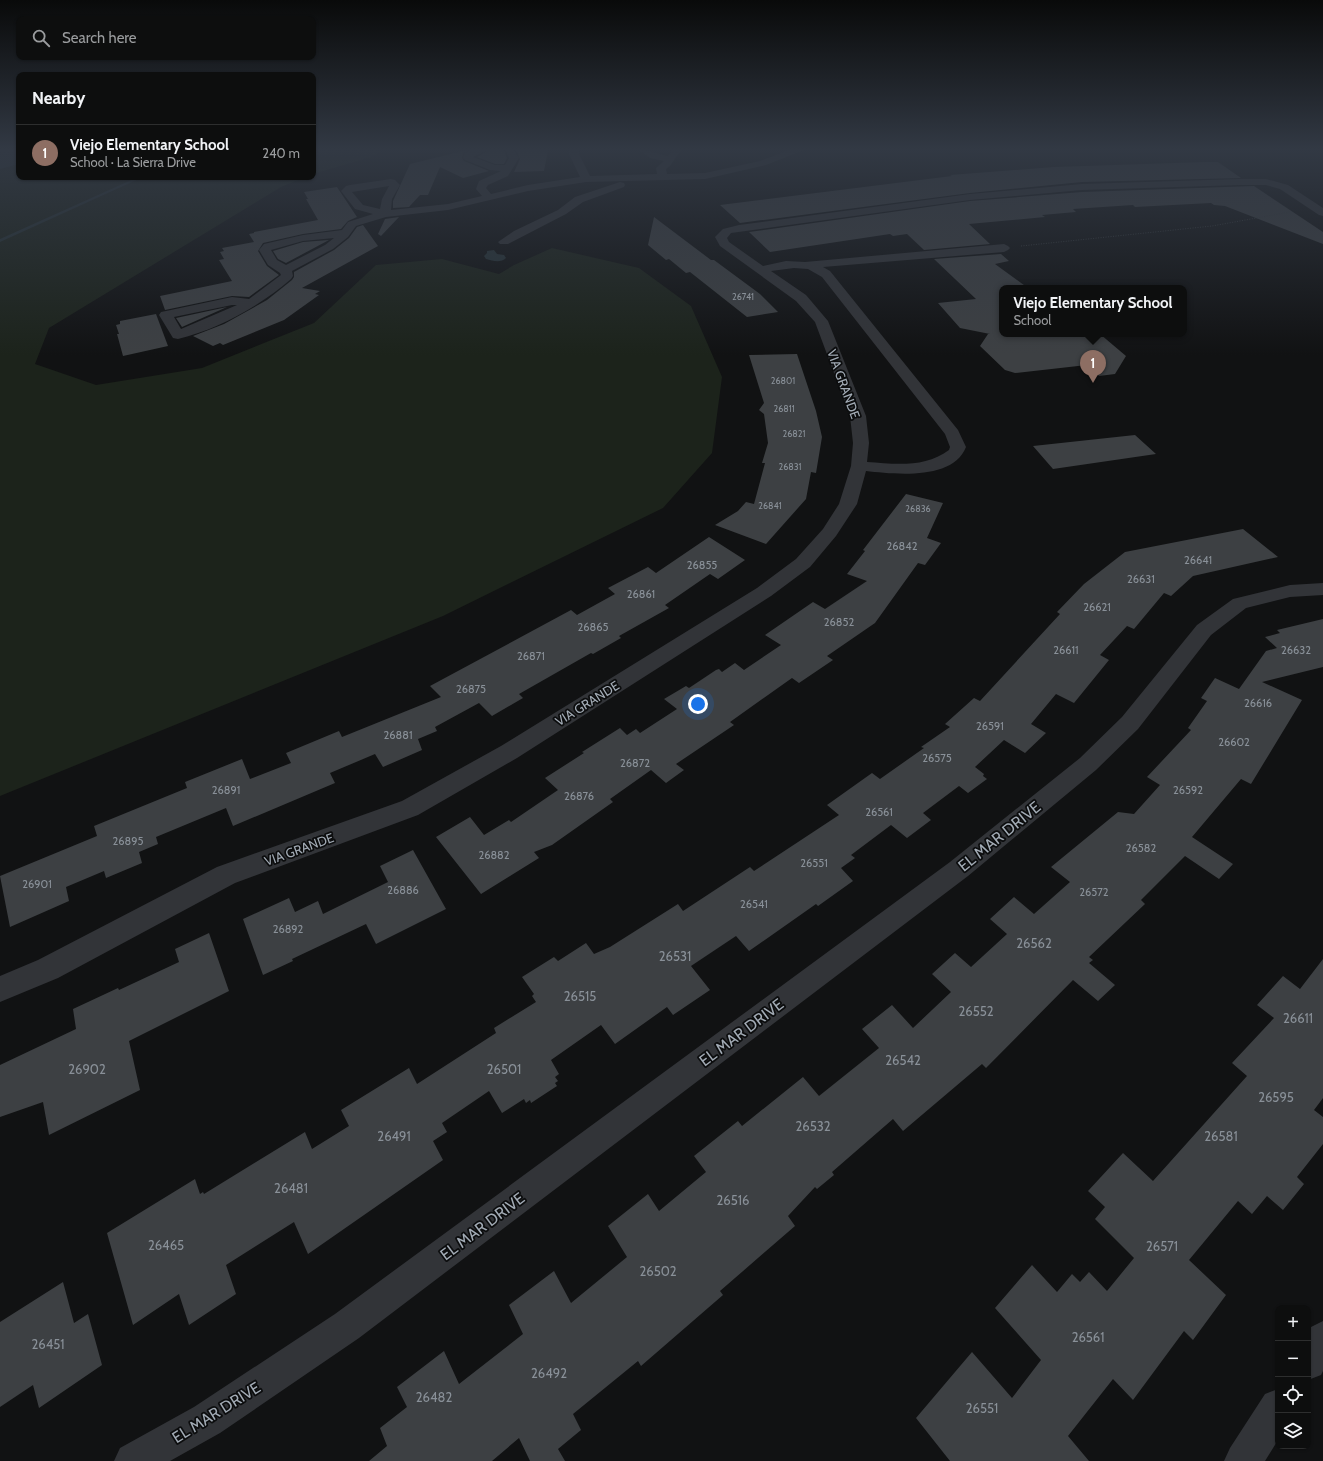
<!DOCTYPE html>
<html lang="en">
<head>
<meta charset="utf-8">
<style>
  body { margin:0; font-family:Cabin,sans-serif; background:#1b1c1c; color:#f1f3f6 }
  .controls { position:absolute; right:12px; bottom:12px; display:grid; overflow:hidden; border-radius:8px; box-shadow:0 1px 3px #0004 }
  .controls button { width:36px; height:36px; display:grid; place-items:center; padding:0; border:0; border-bottom:1px solid #2d2e2e; background:#0d0e0e; color:#f1f3f6; font:20px sans-serif }
  .you { position:absolute; left:698px; top:704px; width:14px; height:14px; margin:-10px; border:3px solid #fff; border-radius:50%; background:#1a73e8; box-shadow:0 0 0 6px #1a73e833 }
  .badge { display:grid; place-items:center; width:26px; height:26px; border-radius:50%; background:#b45309; color:#fff; font-size:13px; font-weight:700 }
  .pin { position:absolute; translate:-50% -33px; filter:drop-shadow(0 1px 2px #0008) }
  .pin::after { content:''; position:absolute; top:21px; width:14px; height:12px; background:inherit; clip-path:polygon(0 0,100% 0,50% 100%) }
  .popup { position:absolute; left:999px; top:285px; width:188px; height:52px; box-sizing:border-box; display:grid; place-content:center; border-radius:8px; background:#0d0e0e; filter:drop-shadow(0 1px 3px #0005); font-size:13px; white-space:nowrap; color:#9a9c9e }
  .popup b { font-size:15px; color:#f1f3f6 }
  .popup::after { content:''; position:absolute; left:50%; top:100%; margin-left:-8px; border:8px solid transparent; border-top-color:#0d0e0e }
  .list { margin:0; padding:0; list-style:none }
  h2 { display:flex; justify-content:space-between; align-items:center; height:52px; margin:0; padding:0 16px; font-size:17px }
  h2 small { font-size:13px; font-weight:400; color:#9a9c9e }
  .list li { display:grid; grid-template-columns:26px 1fr auto; gap:12px; align-items:center; box-sizing:border-box; height:56px; padding:0 16px; border-top:1px solid #2d2e2e }
  .list b { display:block; font-size:15px; white-space:nowrap }
  .list p { margin:0; font-size:13px; white-space:nowrap; color:#9a9c9e }
  .list em { font-size:13px; font-style:normal; color:#9a9c9e }
  .icon { flex:none; width:22px; height:22px; fill:none; stroke:currentColor; stroke-width:2; stroke-linecap:round; stroke-linejoin:round }
  .map { position:relative; flex:none; width:1323px; height:1461px; overflow:hidden }
  .search { position:absolute; background:#0d0e0e; box-shadow:0 1px 3px #0004; left:16px; top:16px; width:300px; height:44px; display:flex; align-items:center; gap:10px; box-sizing:border-box; padding:0 14px; border-radius:8px; color:#9a9c9e; font-size:15px }
  .panel { position:absolute; background:#0d0e0e; box-shadow:0 1px 3px #0004; left:16px; top:72px; width:300px; height:108px; border-radius:8px }
  .map>svg:first-child { display:block }
</style>
</head>
<body>
<div class="map">
<svg width="1323" height="1461" viewBox="0 0 1323 1461">
  <rect width="100%" height="100%" fill="#111213"/>
  <!-- green -->
  <path fill="#1c231b" d="M0,150H19V177H305L281,187L49,328L35,364L96,385L202,368L314,323L376,265L442,259L499,274L514,265L552,248L639,268L691,306L722,377L712,453L663,508L443,616L0,796Z
    M313,150H383L371,157L313,174Z"/>
  <!-- water -->
  <path fill="#273337" d="M0,150H19V164L0,169Z
    M494,250L497,254L504,255L506,258C501,263 493,261 486,259L484,256L487,253V251Z"/>
  <g fill="none" stroke-linecap="round" stroke-linejoin="round">
    <!-- stream -->
    <path fill="#273337" fill-rule="evenodd" d="M138,177H143L0,242V239Z"/>
  </g>
  <!-- building -->
  <path fill="#3d4043" d="M467,150L463,154L462,158L464,161L489,171L463,178L440,167L428,195H420L409,207L393,208V201L410,164Z
    M489,150H504L507,158L504,164H495L477,157Z
    M516,150H548L544,171L514,172L520,159Z
    M1205,162H1218L1241,178L1082,182L970,193L740,223L720,205L952,176L950,175L1054,167Z
    M1254,186L1323,232V244L1225,206L1214,205L1211,203L1135,207L1133,205L1073,209L1076,212L1042,215L1045,217L969,224L990,244L924,250L907,234L893,236L890,234L770,252L749,232L970,201L1082,192Z
    M337,187L357,217L348,221L341,229L303,234L263,243L258,251L267,266L279,275L249,297L232,296L165,310L160,296L232,281L219,260L224,259L220,252L224,251L222,248L254,242L249,234L254,233V232L318,220L306,199H308L304,192Z
    M399,217L381,236L378,234L385,219Z
    M654,217L711,260H714L760,294L778,312L747,317L690,272L686,273L669,259L666,260L648,245Z
    M363,225L378,246L302,288L320,291L315,294L319,295L284,320L223,345L220,343L213,346L193,336L224,324L267,300L292,280L294,277V272L334,250L349,238L357,227Z
    M329,240L286,263L278,259L273,251L303,242Z
    M1001,254L1009,261L995,264L1028,288H1002V334H1100L1126,356L1115,374L1099,376L1087,365L1015,373L1005,370L980,346L988,334H990L960,328L938,303L976,299L934,259Z
    M227,307L182,327L176,318Z
    M156,314L168,346L123,356L117,334H119L116,325L120,324V321Z
    M797,354L816,411L822,437L816,473L811,472L806,499L766,544L715,525L738,511L746,502L754,504L765,463H762L768,443L764,414L759,410L764,403L749,355Z
    M1135,435L1156,454L1053,469L1033,446Z
    M906,494L943,503L927,538L941,543L925,565L918,563L875,623L827,656L833,660L799,683L792,678L730,722L734,725L676,764L684,770L666,783L651,770L610,799L613,802L552,845L534,852L539,858L481,894L436,837L470,817L484,835L509,820L511,822L558,790L545,778L584,753L582,752L620,728L627,735L636,729L640,733L677,709L664,699L686,686L689,688L716,670L719,669L722,672L735,663L744,670L781,645L765,635L813,602L825,609L867,581L847,574L865,551L863,550Z
    M1243,529L1278,557L1193,576L1171,596L1164,593L1134,629L1127,626L1100,655L1109,660L1074,703L1056,694L1031,724L1046,733L1025,753L1004,740L975,767L984,774L983,776L987,779L968,793L959,786L923,813L931,820L907,838L891,825L851,855L855,858L841,868L853,881L818,906L816,904L749,951L736,936L691,966L710,990L673,1015L667,1007L615,1044L601,1025L551,1060L559,1074L555,1077L558,1081L555,1083L557,1086L531,1103L530,1100L526,1103L524,1099L502,1113L489,1091L442,1123L447,1132L433,1141L443,1160L308,1254L294,1222L226,1265L236,1294L189,1325L179,1294L133,1325L107,1233L195,1179L200,1194L203,1192L204,1194L305,1132L312,1149L349,1126L341,1110L409,1068L417,1084L496,1033L494,1028L536,1002L532,996L534,994L522,977L554,957L558,961L586,943L594,954L610,947L678,904L683,911L750,867L754,871L839,815L827,805L872,773L880,779L924,748L921,747L950,727L945,724L974,698L980,701L1060,614L1057,612L1084,584L1125,552Z
    M709,537L745,560L718,579L710,574L665,605L669,608L619,636L621,638L593,654L591,653L519,694L523,698L492,716L479,703L435,727L437,731L418,739L422,750L383,767L375,754L330,773L335,783L233,826L226,808L156,837L158,844L139,852L142,863L106,878L104,871L66,887L69,901L10,927L0,876L97,836L94,826L187,788L185,782L242,759L250,779L291,763L286,753L339,731L342,737L441,697L430,686L571,610L577,615L615,594L608,588L648,567L656,573Z
    M1323,619V667L1262,682L1302,700L1251,784L1241,779L1192,837L1233,864L1219,879L1185,856L1141,900L1145,904L1089,957L1093,960L1089,963L1115,985L1098,1001L1073,980L986,1068L982,1064L903,1131L893,1119L832,1172L834,1175L817,1189L815,1187L788,1216L795,1226L720,1291L723,1295L641,1366L638,1361L573,1414L581,1430L558,1449L565,1461H530L519,1438L492,1461H369L387,1446L380,1428L407,1407L397,1387L444,1351L459,1384L523,1334L509,1305L554,1271L571,1303L627,1257L608,1226L648,1194L659,1211L706,1172L694,1156L738,1121L742,1126L803,1077L819,1096L879,1048L862,1029L892,1005L913,1028L951,992L932,974L955,953L971,967L1007,934L990,919L1014,897L1034,914L1070,882L1051,867L1118,812L1134,814L1160,785L1147,777L1191,730L1188,728L1207,701L1201,698L1215,678L1239,689L1266,651L1277,648L1265,637L1280,633L1277,630Z
    M413,850L446,909L376,944L366,924L292,959L293,961L263,975L243,919L289,898L295,912L318,901L323,914L388,882L380,866Z
    M209,933L229,991L129,1041L140,1090L49,1135L43,1102L0,1117V1065L76,1029L73,1009L118,988L119,990L179,962L175,949Z
    M1323,959V1098L1314,1110L1323,1117V1144L1297,1177L1304,1184L1283,1210L1267,1196L1252,1214L1238,1201L1189,1260L1226,1295L1193,1340L1184,1331L1133,1400L1113,1379L1068,1436L1089,1461H950L916,1418L972,1352L1012,1398L1041,1360L995,1308L1032,1265L1057,1292L1072,1274L1080,1282L1089,1272L1107,1291L1134,1258L1095,1219L1105,1207L1088,1191L1123,1153L1153,1181L1247,1076L1232,1063L1274,1018L1257,1005L1283,976L1300,989Z
    M63,1282L74,1323L88,1314L102,1365L39,1408L33,1385L0,1407V1322Z"/>
  <g fill="none" stroke-linecap="round" stroke-linejoin="round">
    <!-- path -->
    <path stroke="#383c3f" stroke-width="1" stroke-dasharray="1 1.5" stroke-linecap="butt" d="M1021,246L1212,226L1290,212"/>
    <!-- minor -->
    <path fill="#323438" fill-rule="evenodd" d="M471,150H488L473,157L495,165H505L509,158L505,150H514L519,158L508,176L488,185L486,188L491,194L528,185L580,177L569,154V150H579V154L590,176L657,174L656,168L664,161L650,158L639,150C649,150 658,154 668,156L672,150H681L670,166L666,169L667,174L705,173L760,161L789,150H804L766,165L705,179L586,182L528,191L448,210L386,217L356,226L348,237L333,249L292,271L293,276L291,279C260,306 219,329 178,339L173,338L159,315L161,312L166,311L232,297L249,299L281,275L280,273L268,265L259,250L264,244L303,235L342,230L348,222L373,214L355,209L341,191L346,186L350,185L391,179L395,180L400,185L392,199L391,210L448,204L482,196L476,189L479,181L501,171L490,170L465,160L463,158L464,154ZM389,186L382,199L380,209L363,205L352,192ZM334,238L325,245L286,265L277,260L271,250L303,241ZM232,305H237L181,329L174,317Z
      M1240,179H1266L1288,185L1323,208V216L1319,215L1280,189L1266,185H1240L1082,190L970,200L731,233L727,238L729,242L763,266L786,261L805,262L1004,244L1008,246L1010,248L1008,250L1004,252L823,267L830,271L958,430L966,447C953,481 894,474 866,471L857,504L836,536L810,567L771,596L517,758L418,815L235,883L58,978L0,1002V976L38,960L217,867L402,801L501,746L757,588L796,559L823,529L839,504L851,466L853,443L850,416L815,322L796,301L720,246L715,237L723,229L739,225L970,194L1082,184ZM794,268L808,269L822,277L945,434L950,447L949,450C925,468 896,464 867,462L869,443L866,416L828,321L806,295L771,271Z
      M620,182L624,183L625,185L624,187L583,202L566,214L508,244H500L498,242L514,231L558,210L575,197Z
      M1323,583V595L1290,597L1246,608L1211,635L1138,729L1096,770L968,876L359,1338L220,1433L170,1461H114L120,1448L194,1407L335,1314L950,862L1080,758L1122,717L1197,625L1233,599L1290,585Z
      M1323,1321V1371L1321,1375L1308,1380V1331L1311,1327Z
      M1278,1389V1440L1265,1461H1224L1230,1448L1265,1394Z"/>
  </g>
  <!-- sky -->
  <linearGradient id="sky" x2="0" y2="1"><stop stop-color="#090a0a"/><stop offset="0.42" stop-color="#323944"/><stop offset="1" stop-color="#323944" stop-opacity="0"/></linearGradient>
  <rect width="1323" height="355" fill="url(#sky)"/>
  <g text-anchor="middle" stroke-width="3.5" stroke-linejoin="round" paint-order="stroke">
    <!-- far-number labels -->
    <g font-size="9" fill="#899098">
      <text x="743" y="300">26741</text>
      <text x="783" y="384">26801</text>
      <text x="784" y="412">26811</text>
      <text x="794" y="437">26821</text>
      <text x="790" y="470">26831</text>
      <text x="770" y="509">26841</text>
      <text x="918" y="512">26836</text>
    </g>
    <!-- number labels -->
    <g font-size="11" fill="#899098">
      <text x="902" y="550">26842</text>
      <text x="1198" y="564">26641</text>
      <text x="702" y="569">26855</text>
      <text x="1141" y="583">26631</text>
      <text x="641" y="598">26861</text>
      <text x="1097" y="611">26621</text>
      <text x="839" y="626">26852</text>
      <text x="593" y="631">26865</text>
      <text x="1066" y="654">26611</text>
      <text x="1296" y="654">26632</text>
      <text x="531" y="660">26871</text>
      <text x="471" y="693">26875</text>
      <text x="1258" y="707">26616</text>
      <text x="990" y="730">26591</text>
      <text x="398" y="739">26881</text>
      <text x="1234" y="746">26602</text>
      <text x="937" y="762">26575</text>
      <text x="635" y="767">26872</text>
      <text x="226" y="794">26891</text>
      <text x="1188" y="794">26592</text>
      <text x="579" y="800">26876</text>
      <text x="879" y="816">26561</text>
      <text x="128" y="845">26895</text>
      <text x="1141" y="852">26582</text>
      <text x="494" y="859">26882</text>
      <text x="814" y="867">26551</text>
      <text x="37" y="888">26901</text>
      <text x="403" y="894">26886</text>
      <text x="1094" y="896">26572</text>
      <text x="754" y="908">26541</text>
      <text x="288" y="933">26892</text>
    </g>
    <!-- street labels -->
    <g font-size="13" fill="#a2abb5" stroke="#0c0d0e">
      <text transform="translate(844 384) rotate(70)" y="5">VIA GRANDE</text>
      <text transform="translate(587 703) rotate(-32)" y="5">VIA GRANDE</text>
      <text transform="translate(299 849) rotate(-20)" y="5">VIA GRANDE</text>
    </g>
    <!-- near-number labels -->
    <g font-size="13" fill="#899098">
      <text x="1034" y="948">26562</text>
      <text x="675" y="961">26531</text>
      <text x="580" y="1001">26515</text>
      <text x="976" y="1016">26552</text>
      <text x="1298" y="1023">26611</text>
      <text x="903" y="1065">26542</text>
      <text x="87" y="1074">26902</text>
      <text x="504" y="1074">26501</text>
      <text x="1276" y="1102">26595</text>
      <text x="813" y="1131">26532</text>
      <text x="394" y="1141">26491</text>
      <text x="1221" y="1141">26581</text>
      <text x="291" y="1193">26481</text>
      <text x="733" y="1205">26516</text>
      <text x="166" y="1250">26465</text>
      <text x="1162" y="1251">26571</text>
      <text x="658" y="1276">26502</text>
      <text x="1088" y="1342">26561</text>
      <text x="48" y="1349">26451</text>
      <text x="549" y="1378">26492</text>
      <text x="434" y="1402">26482</text>
      <text x="982" y="1413">26551</text>
    </g>
    <!-- near-street labels -->
    <g font-size="16" fill="#a2abb5" stroke="#0c0d0e">
      <text transform="translate(999 836) rotate(-39)" y="6">EL MAR DRIVE</text>
      <text transform="translate(741 1032) rotate(-37)" y="6">EL MAR DRIVE</text>
      <text transform="translate(482 1226) rotate(-37)" y="6">EL MAR DRIVE</text>
      <text transform="translate(216 1412) rotate(-32)" y="6">EL MAR DRIVE</text>
    </g>
  </g>
</svg>
<div class="controls">
<button>+</button>
<button>−</button>
<button><svg class="icon" aria-label="locate" viewBox="0 0 24 24"><circle cx="12" cy="12" r="6"/><path d="M12 2v4M12 18v4M2 12h4M18 12h4"/></svg></button>
<button><svg class="icon" aria-label="layers" viewBox="0 0 24 24"><path d="M12 4l9 5-9 5-9-5zM3 14l9 5 9-5"/></svg></button>
</div>
<div class="you"></div>
<div class="pin badge" style="left:1093px;top:383px;background:#8d6e63">1</div>
<div class="popup"><b>Viejo Elementary School</b>School</div>
<div class="search"><svg class="icon" aria-label="search" viewBox="0 0 24 24"><circle cx="10" cy="10" r="6"/><path d="M15 15l6 6"/></svg>Search here</div>
<section class="panel">
<h2>Nearby<small></small></h2>
<ul class="list">
<li><span class="badge" style="background:#8d6e63">1</span><div><b>Viejo Elementary School</b><p>School · La Sierra Drive</p></div><em>240 m</em></li>
</ul>
</section>
</div>
</body>
</html>
